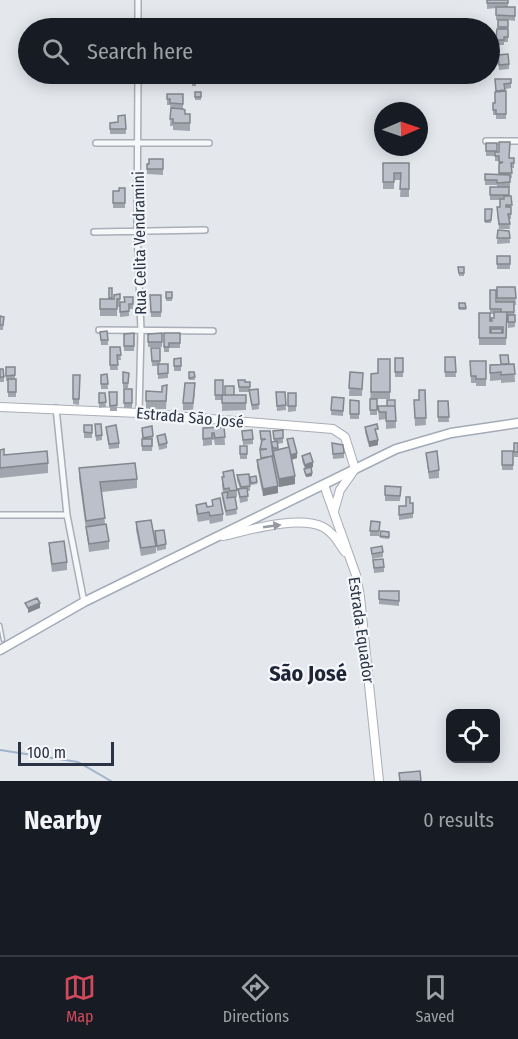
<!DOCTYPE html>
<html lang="en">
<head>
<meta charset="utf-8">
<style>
  body { margin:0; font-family:"Fira Sans Condensed",sans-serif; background:#20242c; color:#f1f3f6 }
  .controls { position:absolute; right:18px; bottom:18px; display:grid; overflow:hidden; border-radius:12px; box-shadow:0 3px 15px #0003 }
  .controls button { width:54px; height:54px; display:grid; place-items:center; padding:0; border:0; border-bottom:2px solid #363941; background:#171b24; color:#f1f3f6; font:30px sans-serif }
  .compass { position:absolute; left:374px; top:102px; width:54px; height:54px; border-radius:50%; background:#171b24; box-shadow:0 3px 15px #0003; rotate:88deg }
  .scale { position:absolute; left:18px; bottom:15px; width:96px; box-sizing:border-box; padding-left:6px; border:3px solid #2b3445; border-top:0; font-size:16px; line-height:21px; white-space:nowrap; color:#2b3445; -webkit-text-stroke:4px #f4f6f9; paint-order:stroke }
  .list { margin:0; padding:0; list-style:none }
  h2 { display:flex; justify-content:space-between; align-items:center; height:78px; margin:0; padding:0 24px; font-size:26px }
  h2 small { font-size:20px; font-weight:400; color:#9ea1a6 }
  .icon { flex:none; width:33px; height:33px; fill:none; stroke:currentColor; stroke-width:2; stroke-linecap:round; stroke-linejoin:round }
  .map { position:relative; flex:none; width:518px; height:781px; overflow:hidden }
  .search { position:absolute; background:#171b24; box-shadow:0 3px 15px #0003; left:18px; right:18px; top:18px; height:66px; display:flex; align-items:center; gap:15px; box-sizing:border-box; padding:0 21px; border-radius:33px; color:#9ea1a6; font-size:22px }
  .sheet { height:174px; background:#171b24 }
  nav { display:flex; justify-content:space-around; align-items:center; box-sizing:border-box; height:84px; border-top:2px solid #363941; background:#171b24; font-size:16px; color:#9ea1a6 }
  nav a { display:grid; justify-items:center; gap:3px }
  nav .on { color:#d1495b }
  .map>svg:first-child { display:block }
</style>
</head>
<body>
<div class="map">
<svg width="518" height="781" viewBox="0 0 518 781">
  <rect width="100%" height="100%" fill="#e4e7ec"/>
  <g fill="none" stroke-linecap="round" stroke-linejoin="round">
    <!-- stream -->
    <path stroke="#9fb4cc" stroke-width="2" d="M0,750L78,762L111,781"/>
    <defs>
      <path id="lane" d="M0,625L3,640"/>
      <path id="street" d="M138,28V0
        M138,74L137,231L141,330L139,413
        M486,141H518
        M96,143H209
        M94,232L205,230
        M99,330L213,331
        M56,408L67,515L84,602
        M0,515H67"/>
      <path id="secondary" d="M0,407L139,413L333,429L345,437L355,469L340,490L334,511
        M324,485L356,575L360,597L379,781
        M223,536C249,530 299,515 323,527C333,532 338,542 345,552"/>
      <path id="primary" d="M0,650L84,602L396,449L451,433L518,423"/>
    </defs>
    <!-- lane casing -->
    <use href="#lane" stroke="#a9aeb7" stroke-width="5"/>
    <!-- street casing -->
    <use href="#street" stroke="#a9aeb7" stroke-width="8"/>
    <!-- secondary casing -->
    <use href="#secondary" stroke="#a9aeb7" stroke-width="10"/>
    <!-- primary casing -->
    <use href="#primary" stroke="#a3abb8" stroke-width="11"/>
    <!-- lane -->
    <use href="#lane" stroke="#f7f8fa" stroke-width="2"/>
    <!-- street -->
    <use href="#street" stroke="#f7f8fa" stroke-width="5"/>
    <!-- secondary -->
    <use href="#secondary" stroke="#fff" stroke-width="8"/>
    <!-- primary -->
    <use href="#primary" stroke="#fff" stroke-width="8"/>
  </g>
  <!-- wall -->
  <path fill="#a1a5ae" d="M487,0H508V7H515V21L508,20V42H504V45H496L497,29H498V20H496V8L487,9Z
    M498,55L509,64V69L499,70Z
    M167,74H180V77L168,78Z
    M192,74H201V77L196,81V86H192Z
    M495,79H511V88L505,89V91H506V119H496V115H493V103H495L496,92Z
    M195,92H201V100H195Z
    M167,94H183V109L185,114H190V131L173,130V126H170L171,109L170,105H167Z
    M125,115L126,134H110V123L118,122Z
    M486,143L497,152L509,158L514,163V168H511L512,178H510V187H509V196H511V219H509L510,229H499L497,212L500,207V200H490V187H497V185H485V174H499V161H495V156H486Z
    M163,159V175L147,174V164Z
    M383,163H409V197H400L401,180H394V189H383Z
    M125,188V208H113V191H119Z
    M485,209H492L491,223H485Z
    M498,230L509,231L510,243L497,244Z
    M497,256H510V269H497Z
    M458,267H464V276H459Z
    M497,287H515L516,305H514L515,327L508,328V317H507L506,345H479V313L490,320L492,321L494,318V314H490V290L497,302Z
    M109,288H112V299L120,294V302L133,304V309H129V316L120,317V307H117V316H100V299H109Z
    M166,292H172V301H166Z
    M150,295H161V317H151Z
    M459,303H465L466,310H459Z
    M0,316L4,317L3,330H0Z
    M100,332L108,340V345H101Z
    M134,333V351H124V334Z
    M162,333V347H148V334Z
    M164,333H180V348H169V352H164Z
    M110,347H120L121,360H117L118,370H110Z
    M151,348H160V364H168V378L158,379V366H152Z
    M445,357H455L456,377H445Z
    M181,358V371H174V359Z
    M395,358H403V377H395Z
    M390,359V399H377V415H370L371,374L378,373Z
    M470,361H486V386H476V383H471Z
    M514,364L515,382L501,383V380L490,381V365Z
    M6,367H15V379H16V397H8V381H6Z
    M0,369L4,377V382H0Z
    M123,372L129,373L128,388H123Z
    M189,372H194L195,380H189Z
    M350,372L363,373L362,396H349Z
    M107,374L108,389H101V375Z
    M73,375H80L79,405L73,404Z
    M215,380L223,395H246V410L222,411V400H215Z
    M238,380L245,382H250V390L258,389L259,409L252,410L249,392H239Z
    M124,389H132V408H124Z
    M425,390L426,425L415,426L414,400H419Z
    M146,391L167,393L166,409H146Z
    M195,391L193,410H183V403Z
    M109,392H117V411H110Z
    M276,392H285L286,410L277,411Z
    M99,393H105L106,407L99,408Z
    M288,393H296V411L288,412Z
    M332,397L344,398L343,416L331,415Z
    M350,400L359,401V419H350Z
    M438,401H448L449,422H438Z
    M378,406H395L396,428L386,429V419L379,420Z
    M95,424L102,435V440L96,441Z
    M84,425H92V438H84Z
    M106,427L119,443V448L109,449Z
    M224,427L225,445H215L214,440H212V445L203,446V428Z
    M365,427L378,434H377L378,445L369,447L365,432Z
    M142,428L153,436L152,451H142V439H143Z
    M242,431L253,439V444L243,445Z
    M260,431L273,459L278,493L263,496L257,467V460L261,459L260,450L261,444Z
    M273,431L283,438V443L277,444L278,450L288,448L287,439L297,458L291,460L295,484L279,487L273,458V451L271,444L274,442Z
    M157,436L167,443V448L159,450Z
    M332,443L344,453V458L333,459Z
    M514,443H518V457H514Z
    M240,446H247V459H240Z
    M0,450L4,455L48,463V473L0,478Z
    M502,451H513V470H502Z
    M426,453L439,470V478L429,479Z
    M302,456L313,467L311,468L312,476L306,477L304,471L305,469L302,461Z
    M79,468L137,479V488L102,492L105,524L109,541V549L89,552L79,478Z
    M223,472L237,490V497L235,498L237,514L226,516L222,498L223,493L222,485V477H223Z
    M237,475L250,486V491H247L248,501L240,503L238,489H240L237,480Z
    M256,476L257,484L251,485L250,477Z
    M385,486L401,487L400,501H385Z
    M212,500L223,514V521L210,524L209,520L198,522L196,512V505L207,507L212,506Z
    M410,503H413V518L399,520V506H406Z
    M136,522L156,546V553L141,556L136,530Z
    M380,527L379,536H370V531Z
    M155,531L166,544V549L157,551Z
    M381,531L389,532V539L380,538Z
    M49,543L67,562V570L52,572L49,550Z
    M371,548L383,552V557L372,559Z
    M373,560L384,567V572L374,573Z
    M379,591H399V606L379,604Z"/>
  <!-- shaded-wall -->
  <path fill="#83868d" d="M199,74H201V77L195,81V76Z
    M378,440V445L369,447V442Z
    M297,453V458L291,460V455Z
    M313,462V467L305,470V465Z
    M312,473V476L306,477V475Z
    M295,476V484L279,487V479Z
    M278,486V493L263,496V489Z
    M40,603V608L28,613V608Z"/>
  <!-- building -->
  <path fill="#bbc0ca" stroke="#83868d" stroke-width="1.5" fill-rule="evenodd" d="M487,0H508V3H487Z
    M496,7H515V16L496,15Z
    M498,20H508V27H498Z
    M497,29H508V37H504V40H496Z
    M508,54L509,64L499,65L498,55Z
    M192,74H199L195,76L196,81H192Z
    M495,79H511V83L504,84L505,90L496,91Z
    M506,91V114H496V110H493V103H495V92Z
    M195,92H201V97H195Z
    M167,94H183V104L170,103V99H167Z
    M171,108L183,109L185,110V114H190V123H173V119H170Z
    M125,115L126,129H110V123L118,122V116Z
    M499,142H510L509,158H514V163H511L512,173H499V164L503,162H499V156H495V152H499Z
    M486,143H497V151H486Z
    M149,159H163V169H147V164H149Z
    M383,163H409V189H400L401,173H394V182H383Z
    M485,174L510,175V182L497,183V180H485Z
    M490,187H509V195H490Z
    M119,188H125V203H113V191H119Z
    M504,196H511L512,205H506V207H511V214H508L510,224H499L497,207H500V199H504Z
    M485,209H492L491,220L485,221Z
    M498,230L509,231L510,238H497Z
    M497,256H510V264H497Z
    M458,267H464V273H459Z
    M497,287H515L516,298H497Z
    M109,288H112V298H109Z
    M490,290H496V302H514V312H501V309H490Z
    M166,292H172V298H166Z
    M120,294V299H117V309H100V299H114V295Z
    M150,295H161V312H151Z
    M124,297H133V304H129V311L120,312V302H125Z
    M459,303H465L466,308H459Z
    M494,312H507L506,338H479V313H490V321H492L491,318H494ZM490,327H503V333H490Z
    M508,315H515V322H508Z
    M0,316L4,317L3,325H0Z
    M491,329H502V333H491Z
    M107,331L108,340H101L100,332Z
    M134,333V346H124V334Z
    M162,333V342H148V334Z
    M164,333H180V343H169V347H164Z
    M110,347H120L121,355H117L118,365H110Z
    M151,348H160V361H152Z
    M500,355H508L509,364H501Z
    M445,357H455L456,372H445Z
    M181,358V366H174V359Z
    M395,358H403V372H395Z
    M378,359H390V392H371V374L378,373Z
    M470,361H486V379H476V376H471Z
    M158,364H168V373L158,374Z
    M514,364L515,374L501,375V372L490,373V365Z
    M6,367H15V375L6,376Z
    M0,369H3L4,377H0Z
    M123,372L129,373L128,383H123Z
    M189,372H194L195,377L189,378Z
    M350,372L363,373L362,389L349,388Z
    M107,374L108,384H101V375Z
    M73,375H80L79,399H73Z
    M8,379H16V392H8Z
    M215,380H223V395H215Z
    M238,380H245V382H250V387H239Z
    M185,383H195L193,403H183Z
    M167,385L166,401H146V391L162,392V386Z
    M225,386H234V395H225Z
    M124,389H132V403H124Z
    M258,389L259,404L252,405L249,390Z
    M419,390H425L426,418H415L414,400H419Z
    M109,392H117V405L110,406Z
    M276,392H285L286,405L277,406Z
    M99,393H105L106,402L99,403Z
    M288,393H296V406H288Z
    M222,395H246V403H222Z
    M332,397L344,398L343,411L331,410Z
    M370,399H377V410H370Z
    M350,400L359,401V414H350Z
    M387,400H395V406H387Z
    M438,401H448L449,417H438Z
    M378,406H395L396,421H386V412H379Z
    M95,424H101L102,435L96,436Z
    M377,424L378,429H375L378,440L369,442L365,427Z
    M84,425H92V433L84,432Z
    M116,425L119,443L109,444L106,427Z
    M152,426L153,436L143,438L142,428Z
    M224,427L225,437L215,438L214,433H212V438L203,439V428Z
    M252,430L253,439L243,440L242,431Z
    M283,430V438L274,439L273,431Z
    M260,431H270L273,456L261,458L260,450L267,449H260L262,440L266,439H261Z
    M165,434L167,443L159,445L157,436Z
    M293,438L297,453L291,455L287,439Z
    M142,439H152V446H142Z
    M277,441L278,448H273L271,442Z
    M332,443L343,445L344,453L333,454Z
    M514,443H518V452H514Z
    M240,446H247V454H240Z
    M289,447L295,476L279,479L273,451Z
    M4,449V455L47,451L48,463L0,468V450Z
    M437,451L439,470L429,472L426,453Z
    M502,451H513V465H502Z
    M310,453L313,462L305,465L302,456Z
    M272,456L278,486L263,489L257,460Z
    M135,463L137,479L100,482L105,518L86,521L79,468Z
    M311,467L312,473L306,475L304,469Z
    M233,470L237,490L230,491L229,488L224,489L222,477H224L223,472Z
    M249,474L250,486L241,487L237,475Z
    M256,476L257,482L251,483L250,477Z
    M385,486L401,487L400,496L385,495Z
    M247,488L248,496L240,497L238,489Z
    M228,492L227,498L235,497L237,509L226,511L222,493Z
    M406,497H410V503H413V513L399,515V506H406Z
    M220,498L223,514L210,516L209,512L198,514L196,505L206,503L207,507L213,506L212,500Z
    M151,520L156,546L141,548L136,522Z
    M371,521L380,522L379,531H370Z
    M106,524L109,541L89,544L86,527Z
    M164,530L166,544L157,546L155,531Z
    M381,531L389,532V537L380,536Z
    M64,541L67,562L52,564L49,543Z
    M382,546L383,552L372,554L371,548Z
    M383,559L384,567L374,568L373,560Z
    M379,591H399V601L379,599Z
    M37,598L40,603L28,608L25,603Z
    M420,771L421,781H400L399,773Z"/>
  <!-- one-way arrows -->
  <defs><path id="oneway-solid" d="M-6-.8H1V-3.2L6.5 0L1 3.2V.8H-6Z" transform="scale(1.5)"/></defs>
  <use fill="#959aa2" href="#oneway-solid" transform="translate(272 526) rotate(-8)"/>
  <g text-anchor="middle" stroke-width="4.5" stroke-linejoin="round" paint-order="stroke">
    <!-- street labels -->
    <g font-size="16" fill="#2b3445" stroke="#f4f6f9">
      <text transform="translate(139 243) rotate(-91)" y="6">Rua Celita Vendramini</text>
      <text transform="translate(190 417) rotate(5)" y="6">Estrada São José</text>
      <text transform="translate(362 630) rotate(82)" y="6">Estrada Equador</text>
    </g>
    <!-- district labels -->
    <g font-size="22" font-weight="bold" fill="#1d2536" stroke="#f4f6f9">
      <text x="308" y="681">São José</text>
    </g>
  </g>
</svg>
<div class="controls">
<button><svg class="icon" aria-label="locate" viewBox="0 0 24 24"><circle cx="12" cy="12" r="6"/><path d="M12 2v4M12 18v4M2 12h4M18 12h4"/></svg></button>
</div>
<svg class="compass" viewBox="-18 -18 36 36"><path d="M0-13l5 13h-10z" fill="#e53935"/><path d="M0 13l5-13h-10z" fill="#9ea1a6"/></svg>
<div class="scale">100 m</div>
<div class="search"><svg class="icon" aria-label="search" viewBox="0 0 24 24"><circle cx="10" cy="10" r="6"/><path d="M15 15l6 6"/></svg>Search here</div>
</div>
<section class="sheet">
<h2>Nearby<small>0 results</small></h2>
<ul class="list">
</ul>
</section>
<nav>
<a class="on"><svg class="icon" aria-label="map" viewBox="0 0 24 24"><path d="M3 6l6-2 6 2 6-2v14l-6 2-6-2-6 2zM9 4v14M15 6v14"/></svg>Map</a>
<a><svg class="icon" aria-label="directions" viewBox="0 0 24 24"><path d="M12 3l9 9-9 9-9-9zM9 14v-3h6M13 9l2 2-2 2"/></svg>Directions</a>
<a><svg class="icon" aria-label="saved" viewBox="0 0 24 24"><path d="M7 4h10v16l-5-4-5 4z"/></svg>Saved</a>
</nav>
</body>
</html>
